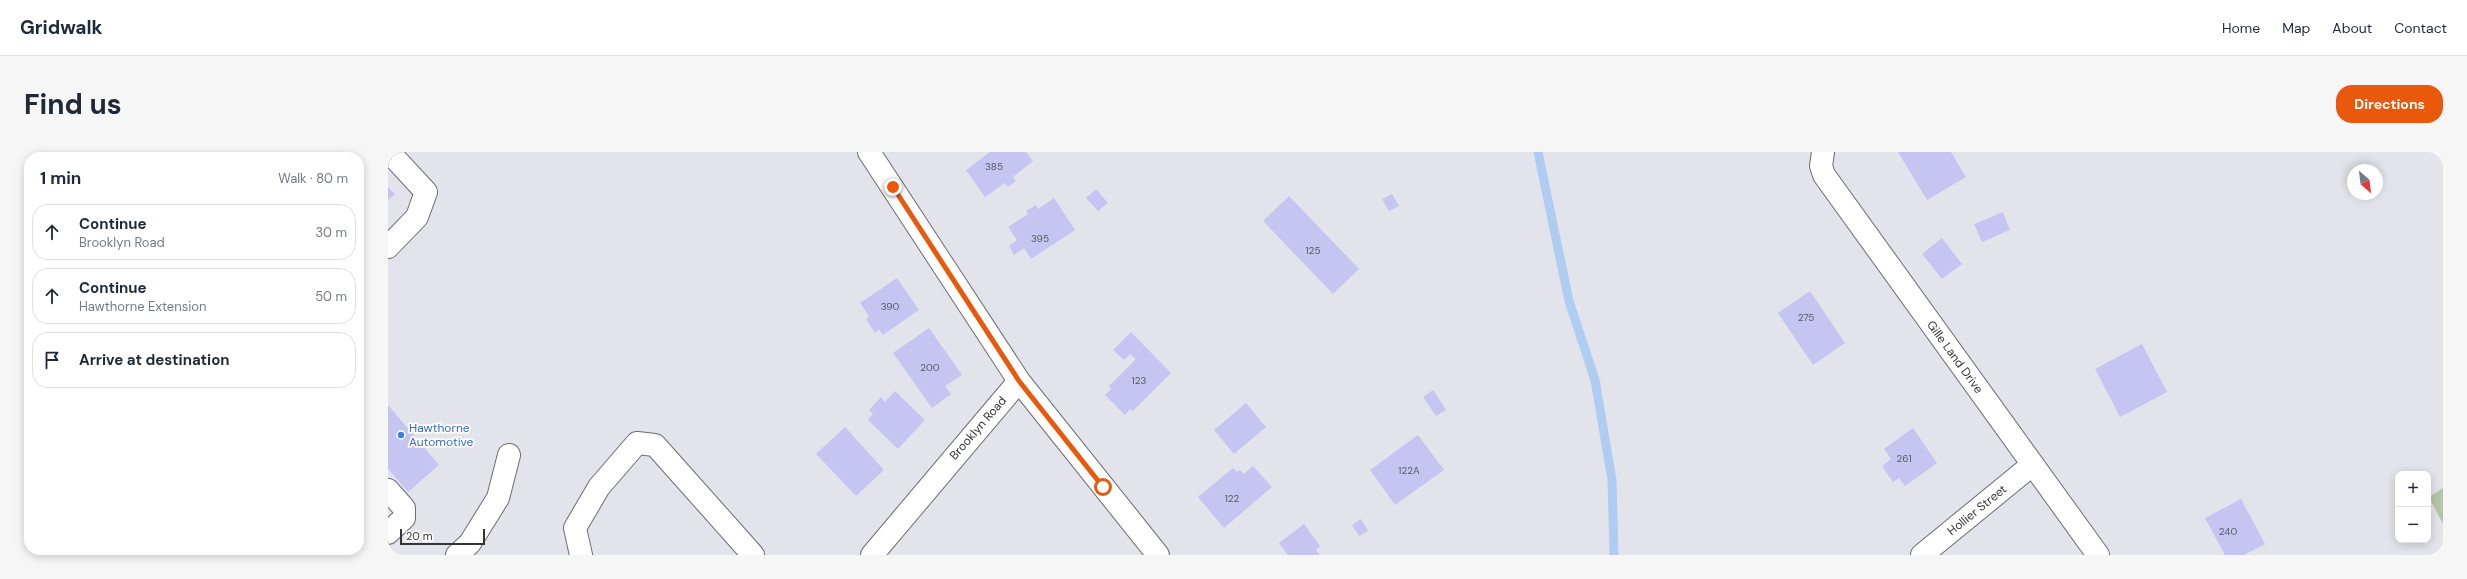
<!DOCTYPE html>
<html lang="en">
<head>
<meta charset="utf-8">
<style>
  body { margin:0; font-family:"DM Sans",sans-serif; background:#f6f6f7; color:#1f2937 }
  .controls { position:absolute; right:12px; bottom:12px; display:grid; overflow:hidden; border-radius:8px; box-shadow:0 2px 10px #0003 }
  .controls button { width:36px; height:36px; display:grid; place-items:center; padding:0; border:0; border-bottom:1px solid #e0e1e3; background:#fff; color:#1f2937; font:20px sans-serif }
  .compass { position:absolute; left:1959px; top:12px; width:36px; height:36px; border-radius:50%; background:#fff; box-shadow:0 2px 10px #0003; rotate:152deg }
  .scale { position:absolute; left:12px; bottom:10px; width:85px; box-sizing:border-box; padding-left:4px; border:2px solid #343437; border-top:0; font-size:11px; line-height:14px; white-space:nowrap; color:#343437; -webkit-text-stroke:3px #fff; paint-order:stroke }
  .stop { position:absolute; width:12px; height:12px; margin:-9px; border:3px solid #ea580c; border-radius:50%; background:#fff }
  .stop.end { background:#ea580c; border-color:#fff; box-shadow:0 1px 4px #0008 }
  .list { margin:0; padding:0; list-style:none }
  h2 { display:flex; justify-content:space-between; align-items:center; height:52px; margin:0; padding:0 16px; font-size:17px }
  h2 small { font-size:13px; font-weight:400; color:#747a83 }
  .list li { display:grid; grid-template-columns:26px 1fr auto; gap:12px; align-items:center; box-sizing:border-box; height:56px; margin:0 8px 8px; padding:0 8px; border:1px solid #e0e1e3; border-radius:16px }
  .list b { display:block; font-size:15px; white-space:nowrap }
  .list p { margin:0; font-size:13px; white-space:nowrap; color:#747a83 }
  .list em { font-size:13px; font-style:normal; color:#747a83 }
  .icon { flex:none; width:22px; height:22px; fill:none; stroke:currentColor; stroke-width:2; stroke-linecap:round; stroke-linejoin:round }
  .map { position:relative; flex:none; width:2055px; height:403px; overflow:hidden; border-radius:16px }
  header { display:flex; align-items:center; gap:24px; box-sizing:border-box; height:56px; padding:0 20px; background:#fff; border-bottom:1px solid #e0e1e3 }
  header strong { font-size:19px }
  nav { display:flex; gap:22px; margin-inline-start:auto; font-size:14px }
  .intro { display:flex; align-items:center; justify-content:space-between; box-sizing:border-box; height:96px; padding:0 24px }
  h1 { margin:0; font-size:28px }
  .button { padding:10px 18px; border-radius:16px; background:#ea580c; color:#fff; font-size:14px; font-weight:700 }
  main { display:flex; gap:24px; padding:0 24px }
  aside { flex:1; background:#fff; border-radius:16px; box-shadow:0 2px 10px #0003 }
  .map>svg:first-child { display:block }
</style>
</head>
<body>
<header>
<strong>Gridwalk</strong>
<nav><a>Home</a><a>Map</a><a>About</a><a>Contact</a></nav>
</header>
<div class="intro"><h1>Find us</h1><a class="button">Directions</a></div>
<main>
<aside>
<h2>1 min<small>Walk · 80 m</small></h2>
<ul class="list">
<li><svg class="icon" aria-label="ahead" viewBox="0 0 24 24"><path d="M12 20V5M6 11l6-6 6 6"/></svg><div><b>Continue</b><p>Brooklyn Road</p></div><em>30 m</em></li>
<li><svg class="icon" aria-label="ahead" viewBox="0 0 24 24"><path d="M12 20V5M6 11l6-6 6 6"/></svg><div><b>Continue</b><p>Hawthorne Extension</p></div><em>50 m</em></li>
<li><svg class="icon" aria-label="arrive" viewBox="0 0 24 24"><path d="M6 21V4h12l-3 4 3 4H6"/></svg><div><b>Arrive at destination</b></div></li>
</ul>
</aside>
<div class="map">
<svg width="2055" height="403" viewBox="0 0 2055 403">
  <rect width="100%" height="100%" fill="#e3e3eb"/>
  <!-- green -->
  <path fill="#b6c5aa" d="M2055,336V372L2041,345Z"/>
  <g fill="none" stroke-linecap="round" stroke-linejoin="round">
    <!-- stream -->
    <path stroke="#afccf3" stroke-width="9" d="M1150,0L1181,149L1207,228L1224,328L1226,403"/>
  </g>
  <!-- building -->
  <path fill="#c6c5f2" d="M602,0H638L645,9L625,25L628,29L620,35L617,31L597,45L578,18Z
    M1510,0H1563L1578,25L1539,48Z
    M0,35L7,42L0,48Z
    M708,37L720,51L710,59L698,46Z
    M1004,42L1011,54L1001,59L994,47Z
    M901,44L971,117L945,142L875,69Z
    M666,46L687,78L643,107L636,96L626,103L621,94L629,88L620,75L640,62L638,59L648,53L650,57Z
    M1615,60L1622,78L1594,90L1586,72Z
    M1554,86L1574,112L1554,127L1534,102Z
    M509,126L531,158L495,183L491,177L487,181L478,167L481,164L472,151Z
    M1422,139L1457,191L1425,213L1390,161Z
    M541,176L574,223L557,234L563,242L544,256L505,201Z
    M743,180L783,221L745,259L742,257L737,263L717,243L723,237L721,234L748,207L742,202L736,208L725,198Z
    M1754,192L1779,240L1732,265L1707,217Z
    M1045,238L1058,258L1048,264L1035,245Z
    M507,239L537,268L510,297L480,268L485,262L481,258L493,245L497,250Z
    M858,251L878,275L846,302L826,278Z
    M0,253L51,313L20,340L0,317Z
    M457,275L496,318L468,344L428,302Z
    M1525,276L1549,311L1517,334L1511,326L1505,330L1494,314L1503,307L1496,297Z
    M1030,283L1056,318L1007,353L982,318Z
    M865,314L884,335L836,376L810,345L845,316L849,320L852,318L856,322Z
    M1853,347L1877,392L1856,403H1837L1817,366Z
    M973,367L980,379L971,384L964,373Z
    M916,372L932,394L928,398L932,403H900L891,391Z"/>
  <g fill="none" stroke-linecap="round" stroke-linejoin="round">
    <defs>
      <path id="minor" d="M481,0L631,229L770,403
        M1435,0L1433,14L1436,23L1710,403
        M0,95L29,65L38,40L1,0
        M0,338L16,356V366L0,381
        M69,403L82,391L110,346L121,303
        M193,403L187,376L211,335L249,291L267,293L365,403
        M484,403L631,229
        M1534,403L1644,313"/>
    </defs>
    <!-- minor casing -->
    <use href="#minor" stroke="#6c6c73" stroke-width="24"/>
    <!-- minor -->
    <use href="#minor" stroke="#fff" stroke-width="22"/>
  </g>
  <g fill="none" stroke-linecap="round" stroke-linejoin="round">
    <!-- route -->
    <path stroke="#ea580c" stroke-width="5" d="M505,35L631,229L715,335"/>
  </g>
  <!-- markers -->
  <circle fill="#3f7fe0" stroke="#fff" stroke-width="1.5" cx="13" cy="283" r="4"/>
  <g text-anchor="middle" stroke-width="3.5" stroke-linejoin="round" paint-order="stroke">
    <!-- number labels -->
    <g font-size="10" fill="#585866">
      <text x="606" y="18">385</text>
      <text x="652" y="90">395</text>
      <text x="925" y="102">125</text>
      <text x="502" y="158">390</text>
      <text x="1418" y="169">275</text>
      <text x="542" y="219">200</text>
      <text x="751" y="232">123</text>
      <text x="1516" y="310">261</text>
      <text x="1021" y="322">122A</text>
      <text x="844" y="350">122</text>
      <text x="1840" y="383">240</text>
    </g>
    <!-- street labels -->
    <g font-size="12" fill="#343437" stroke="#fff">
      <text transform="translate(1567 205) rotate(54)" y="4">Gille Land Drive</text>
      <text transform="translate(590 276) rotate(-49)" y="4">Brooklyn Road</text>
      <text transform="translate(1589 358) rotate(-39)" y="4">Hollier Street</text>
    </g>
    <!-- shop labels -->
    <g font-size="12" fill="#366cbe" stroke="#fff" text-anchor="start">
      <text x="21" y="280">Hawthorne<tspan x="21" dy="14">Automotive</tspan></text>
    </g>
  </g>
</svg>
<div class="controls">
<button>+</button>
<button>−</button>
</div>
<svg class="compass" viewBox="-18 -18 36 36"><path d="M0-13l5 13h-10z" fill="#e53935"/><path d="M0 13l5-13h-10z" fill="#747a83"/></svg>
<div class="scale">20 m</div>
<div class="stop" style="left:715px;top:335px"></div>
<div class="stop end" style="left:505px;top:35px"></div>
</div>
</main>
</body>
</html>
